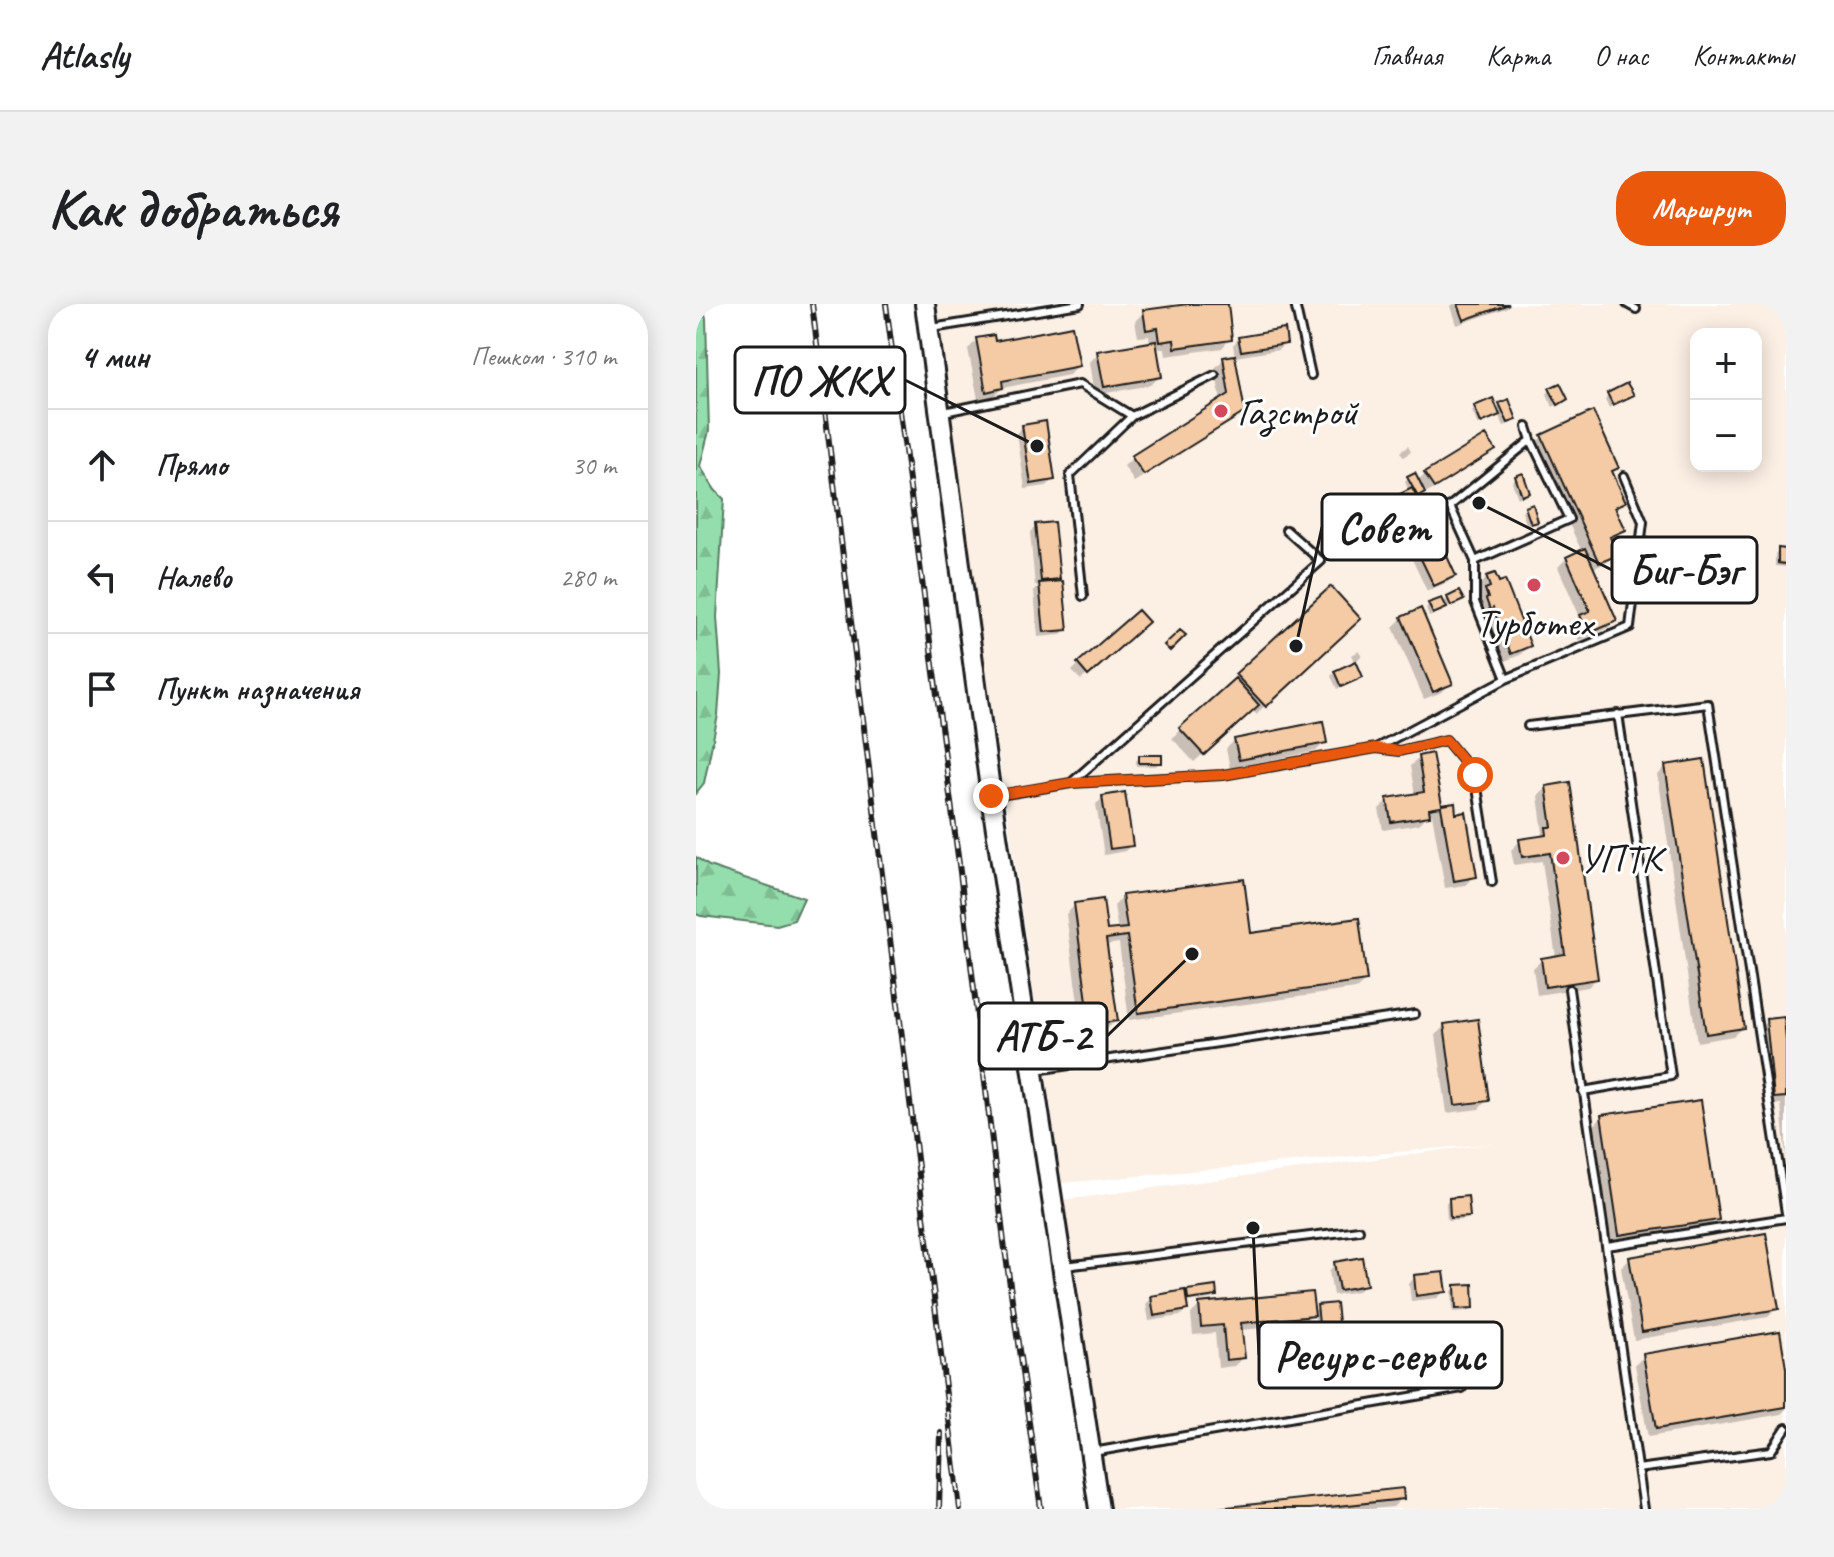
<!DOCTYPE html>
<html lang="ru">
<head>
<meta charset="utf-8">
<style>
  body { margin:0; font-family:Caveat,sans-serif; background:#f2f2f2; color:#202124 }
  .controls { position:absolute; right:24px; top:24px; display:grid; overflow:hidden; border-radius:16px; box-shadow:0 4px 20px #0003 }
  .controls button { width:72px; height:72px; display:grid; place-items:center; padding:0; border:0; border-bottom:2px solid #e0e0e0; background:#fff; color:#202124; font:40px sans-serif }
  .stop { position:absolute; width:24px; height:24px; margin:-18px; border:6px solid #ea580c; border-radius:50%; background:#fff }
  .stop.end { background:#ea580c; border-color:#fff; box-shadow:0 2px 8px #0008 }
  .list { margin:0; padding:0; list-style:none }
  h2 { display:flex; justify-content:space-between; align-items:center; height:104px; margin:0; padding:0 32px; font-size:34px }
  h2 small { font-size:26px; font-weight:400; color:#757577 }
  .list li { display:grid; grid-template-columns:52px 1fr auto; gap:24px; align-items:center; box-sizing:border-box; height:112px; padding:0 32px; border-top:2px solid #e0e0e0 }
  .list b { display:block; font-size:30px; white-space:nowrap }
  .list em { font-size:26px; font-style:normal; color:#757577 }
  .icon { flex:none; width:44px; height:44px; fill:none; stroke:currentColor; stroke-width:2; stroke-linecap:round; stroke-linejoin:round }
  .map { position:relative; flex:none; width:1090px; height:1205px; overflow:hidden; border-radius:32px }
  header { display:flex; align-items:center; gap:48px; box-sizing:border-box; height:112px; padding:0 40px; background:#fff; border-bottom:2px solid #e0e0e0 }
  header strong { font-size:38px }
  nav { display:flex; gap:44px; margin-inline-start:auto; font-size:28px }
  .intro { display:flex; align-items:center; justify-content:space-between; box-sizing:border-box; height:192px; padding:0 48px }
  h1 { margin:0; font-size:56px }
  .button { padding:20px 36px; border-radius:32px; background:#ea580c; color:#fff; font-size:28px; font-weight:700 }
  main { display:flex; gap:48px; padding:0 48px }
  aside { flex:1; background:#fff; border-radius:32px; box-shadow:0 4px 20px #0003 }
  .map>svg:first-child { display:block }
</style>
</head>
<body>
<header>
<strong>Atlasly</strong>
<nav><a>Главная</a><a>Карта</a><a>О нас</a><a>Контакты</a></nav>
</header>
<div class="intro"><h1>Как добраться</h1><a class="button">Маршрут</a></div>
<main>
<aside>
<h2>4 мин<small>Пешком · 310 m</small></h2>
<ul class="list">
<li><svg class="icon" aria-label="ahead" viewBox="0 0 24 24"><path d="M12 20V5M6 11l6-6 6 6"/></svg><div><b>Прямо</b></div><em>30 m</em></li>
<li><svg class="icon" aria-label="left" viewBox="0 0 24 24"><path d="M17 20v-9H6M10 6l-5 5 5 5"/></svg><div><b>Налево</b></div><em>280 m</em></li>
<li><svg class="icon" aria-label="arrive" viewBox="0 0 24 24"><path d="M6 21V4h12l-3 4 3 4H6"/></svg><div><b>Пункт назначения</b></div></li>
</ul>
</aside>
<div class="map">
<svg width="1090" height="1205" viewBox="0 0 1090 1205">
  <defs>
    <pattern id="forest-firs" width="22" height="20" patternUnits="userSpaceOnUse" patternTransform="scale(2)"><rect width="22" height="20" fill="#94ddac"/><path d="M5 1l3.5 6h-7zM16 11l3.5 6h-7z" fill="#7fbd93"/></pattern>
  </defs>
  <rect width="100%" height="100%" fill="#fff"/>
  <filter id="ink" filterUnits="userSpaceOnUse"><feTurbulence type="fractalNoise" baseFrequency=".0125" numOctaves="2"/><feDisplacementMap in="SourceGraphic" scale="16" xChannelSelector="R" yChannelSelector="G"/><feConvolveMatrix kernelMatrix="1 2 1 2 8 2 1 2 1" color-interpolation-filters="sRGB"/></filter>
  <g filter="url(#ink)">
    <!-- built -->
    <path fill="#fcefe4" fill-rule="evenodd" d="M239,0H1090V1205H415L367,896L800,839L366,879L253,113ZM1000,30H1060V162H1000Z"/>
    <!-- forest -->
    <path fill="url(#forest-firs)" stroke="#587c64" stroke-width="2" d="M0,0H6L10,14L13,127L4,162L19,186L28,195L21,313L25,370L22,411L8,479L0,489Z
      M0,553L13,562L108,594L98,616L81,621L5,612L0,610Z"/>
    <!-- shadow -->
    <path fill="#0003" d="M507,0H529L534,35L526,44L470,52L469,44L459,45L464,72L455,81L399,91L394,58L402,49L454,40L453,32L442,33L439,17L448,8Z
      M757,0H814L810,4L761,21L755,2Z
      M543,34L589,39L582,46L539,53L537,41Z
      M281,36L298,39L382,62L373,71L306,84L297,93L282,95L272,45Z
      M528,55L547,107L538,116L438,178L428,162L437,154L525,98L519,64Z
      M854,86L870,95L857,103L851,90Z
      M912,91H935L913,104L909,95Z
      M804,101L819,115L815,119L808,122L802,110L797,114L782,121L776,107L780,103L799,106Z
      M327,123L356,176L350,182L329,185L321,129Z
      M846,133L920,163L914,169L927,198L919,207L927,226L919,235L913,237L919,250L910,259L896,265L919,317L910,325L883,337L876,321L884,313L862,263L871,254L886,248L837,141Z
      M712,142L715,148L707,153L704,148Z
      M797,146L791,152L731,189L729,186L719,195L725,206L709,216L699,197L713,187L709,178L712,175L721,178L730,170Z
      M820,174L832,188L822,194L816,178Z
      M830,204L840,217L831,223L826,208Z
      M340,222L362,274L356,280L370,325L364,331L342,333L338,287L345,280L339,282L334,228Z
      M715,231L758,271L752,278L731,287L708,238Z
      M1083,246L1090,247V263L1079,262V250Z
      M798,271L832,342L824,351L806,358L788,312L785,313L781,296L785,291L782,283L791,274Z
      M752,294L765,296L761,300L751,304L750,302L745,308L733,313L730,305L734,301L747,300Z
      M706,314L755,379L746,388L728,395L697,323Z
      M654,323L560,410L556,406L498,458L476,434L541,372Z
      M444,325L385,376L376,367L382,361Z
      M663,347L666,353L659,357L656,351Z
      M639,368L665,373L661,377L641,385L635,372Z
      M539,436L629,438L620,447L534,464L530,445Z
      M735,451L744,504L757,501L779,572L770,581L749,584L736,510L732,511L723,520L687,526L683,505L692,496L719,491L714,462L723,454Z
      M444,453L464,458L460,462H440V457Z
      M970,462L1046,724L1037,732L1001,738L962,471Z
      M851,484L900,675L892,683L841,691L837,664L846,656L860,654L846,557L818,561L815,546L824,537L842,534L847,529L842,492Z
      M407,494L435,541L429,547L408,551L400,500Z
      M427,593L553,631L669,677L660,685L433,716L423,639L409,641L420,716L411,725L386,728L370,610L379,601L409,628L422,627L418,602Z
      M1071,717L1090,758V856L1085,800L1069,802L1062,726Z
      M748,722L791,796L783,805L751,809L740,731Z
      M906,813L1020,915L1012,924L915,938L898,822Z
      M753,896L772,912L768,916L751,917L750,900Z
      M934,955L1081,1004L1072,1013L938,1036L925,964Z
      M639,960L669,980L662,987L637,991L633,967Z
      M719,973L748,987L742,994L715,997L713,980Z
      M760,983L776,1004L772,1007L757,1008L756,987Z
      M492,988L519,991L515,995L489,998L490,1006L484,1012L453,1017L450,1000L456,994L488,992Z
      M504,1001L616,1009L622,1003L641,1026L637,1030L621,1032L618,1009L608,1020L544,1026L547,1054L538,1062L522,1064L519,1029L497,1031L495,1010Z
      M948,1052L1090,1076V1106L1086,1110L952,1133L939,1061Z
      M706,1194L697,1203L676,1205H530Z"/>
    <!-- building -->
    <path fill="#f5cba5" stroke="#1c1c1c" stroke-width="2" d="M492,0H532L536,36L479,44L478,36L464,38L462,24L450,26L447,6Z
      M762,0H813L768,16Z
      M376,22L384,62L306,77L307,84L290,88L280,34L298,31L299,37Z
      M589,25L591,40L545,47L542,33Z
      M460,37L466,73L408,83L401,47Z
      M539,51L549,108L448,171L435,152L533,90L527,53Z
      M864,79L872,95L862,101L853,84Z
      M931,79L938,91L917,101L911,89Z
      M797,94L804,111L785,119L778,102Z
      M813,95L821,116L812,119L803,99Z
      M897,107L923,164L916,167L930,198L919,203L930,226L914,233L922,251L903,259L845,131Z
      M350,117L359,176L335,180L326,121Z
      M790,131L800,146L738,184L728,169Z
      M719,169L729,189L722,193L711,173Z
      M827,169L834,189L826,192L819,172Z
      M716,184L727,206L713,213L702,191Z
      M837,200L842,218L835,220L829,203Z
      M358,218L364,275L345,277L339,220Z
      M736,219L760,272L738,282L713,230Z
      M889,244L921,317L892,330L884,311L894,307L870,253Z
      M1082,244L1090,245V260L1082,259Z
      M799,269L803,278L809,276L835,342L815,350L797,304L794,306L790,295L792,294L789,285L794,283L790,272Z
      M367,277L372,326L348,328L343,279Z
      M635,282L665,315L570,403L539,370Z
      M763,287L768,296L755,302L751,293Z
      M746,294L751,304L737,310L732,299Z
      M725,304L757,380L737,388L705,313Z
      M442,306L453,318L392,372L381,359Z
      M484,326L490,331L474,347L468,341Z
      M660,357L667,373L645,383L638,367Z
      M539,374L563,401L508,451L483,424Z
      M627,417L631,439L543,456L538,435Z
      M736,449L746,501L759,499L760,510L770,508L781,573L758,577L745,503L733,505L734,512L695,518L691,494L728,488L722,452Z
      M443,451H466V459H443Z
      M1008,455L1048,724L1010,730L969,461Z
      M874,478L902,675L849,683L845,654L869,650L854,549L826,553L823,535L851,531L850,523H856L850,482Z
      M429,488L437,542L414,545L406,492Z
      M548,575L555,629L663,614L671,677L442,709L431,632L410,635L422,717L394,720L378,599L407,595L411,626L431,624L426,591Z
      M1088,713L1090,737V793L1078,794L1070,715Z
      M782,715L793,797L759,801L748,720Z
      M1005,796L1023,916L923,931L905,811Z
      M772,892L774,913L754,914L753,894Z
      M1070,929L1083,1005L946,1028L933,953Z
      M666,953L671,981L643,986L638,958Z
      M748,968L751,988L720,992L718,971Z
      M777,980L778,1004L760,1005L759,981Z
      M520,982L521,992L492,996L491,986Z
      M489,986L492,1006L458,1012L455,992Z
      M616,988L619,1012L545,1019L549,1054L530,1056L527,1021L505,1023L503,999Z
      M640,999L643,1027L624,1029L621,1001Z
      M1084,1027L1090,1064V1103L960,1125L947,1050Z
      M707,1184L708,1195L614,1205H512Z"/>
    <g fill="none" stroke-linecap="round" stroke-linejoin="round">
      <defs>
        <path id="lane" d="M599,0L615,71
          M931,0L940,5
          M236,24L384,0
          M248,108L384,80L436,112
          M684,233L754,202
          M779,257L754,202L835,136
          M387,292L374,171L436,112L519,71
          M810,375L779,298V257L873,215L835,136L831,123
          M832,422L1012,400L1090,909
          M680,444L703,447L750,436L779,471L796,578
          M375,479L625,257L590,226
          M298,492L375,479L527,471L680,444L810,375L934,323L947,218L928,172
          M873,685L948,1205
          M340,766L719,710
          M887,787L975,772L922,410
          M911,942L1090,914
          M369,962L663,926
          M397,1148L766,1084
          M942,1165L1075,1147L1090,1124"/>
        <path id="secondary" d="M229,0L295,492L403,1205"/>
      </defs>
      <!-- lane casing -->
      <use href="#lane" stroke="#1c1c1c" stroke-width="12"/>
      <!-- secondary casing -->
      <use href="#secondary" stroke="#1c1c1c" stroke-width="24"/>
      <!-- lane -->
      <use href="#lane" stroke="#fff" stroke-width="6"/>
      <!-- secondary -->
      <use href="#secondary" stroke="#fff" stroke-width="18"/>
      <defs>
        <path id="rail" d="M116,0L264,1205
          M190,0L264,568L308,938L345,1205
          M243,1205L245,1129"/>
      </defs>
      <!-- rail casing -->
      <use href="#rail" stroke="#1c1c1c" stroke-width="6"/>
      <!-- rail -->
      <use href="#rail" stroke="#fff" stroke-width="3" stroke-dasharray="9" stroke-linecap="butt"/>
    </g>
  </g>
  <g fill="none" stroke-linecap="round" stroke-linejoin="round" filter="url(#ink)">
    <!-- route -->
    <path stroke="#ea580c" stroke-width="10" d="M295,492L375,479L527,471L680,444L703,447L750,436L779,471"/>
  </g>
  <!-- markers -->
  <g fill="#d1495b" stroke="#fff" stroke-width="3">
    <circle cx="525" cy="107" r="8"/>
    <circle cx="838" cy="281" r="8"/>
    <circle cx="867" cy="554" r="8"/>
  </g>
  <g text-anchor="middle" stroke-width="6" stroke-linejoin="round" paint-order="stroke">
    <!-- poi labels -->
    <g font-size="40" fill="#1c1c1c" stroke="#fff" text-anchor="start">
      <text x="541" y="121">Газстрой</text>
      <text x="838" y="332" text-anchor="middle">Турботех</text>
      <text x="883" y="568">УПТК</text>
    </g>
  </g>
  <!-- callouts -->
  <path fill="none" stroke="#1c1c1c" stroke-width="3" d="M341 142L209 76M600 342L626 223M783 199L916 266M496 650L411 732M557 924L563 1051"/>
  <g fill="#1c1c1c" stroke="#fff" stroke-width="3">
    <circle cx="341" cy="142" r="8"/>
    <circle cx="600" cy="342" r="8"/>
    <circle cx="783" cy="199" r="8"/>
    <circle cx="496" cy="650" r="8"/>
    <circle cx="557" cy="924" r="8"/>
  </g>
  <g fill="#fff" stroke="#1c1c1c" stroke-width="3">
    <rect x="39" y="43" width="170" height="66" rx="8"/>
    <rect x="626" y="190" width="125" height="66" rx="8"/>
    <rect x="916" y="233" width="145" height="66" rx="8"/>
    <rect x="283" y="699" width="128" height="66" rx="8"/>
    <rect x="563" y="1018" width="243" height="66" rx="8"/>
  </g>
  <g font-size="42" text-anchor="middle" font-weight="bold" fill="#1c1c1c">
    <text x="124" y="91">ПО ЖКХ</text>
    <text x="688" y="238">Совет</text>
    <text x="989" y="280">Биг-Бэг</text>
    <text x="347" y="746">АТБ-2</text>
    <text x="684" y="1066">Ресурс-сервис</text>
  </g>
</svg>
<div class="controls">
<button>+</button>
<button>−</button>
</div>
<div class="stop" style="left:779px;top:471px"></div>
<div class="stop end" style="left:295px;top:492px"></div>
</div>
</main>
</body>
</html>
